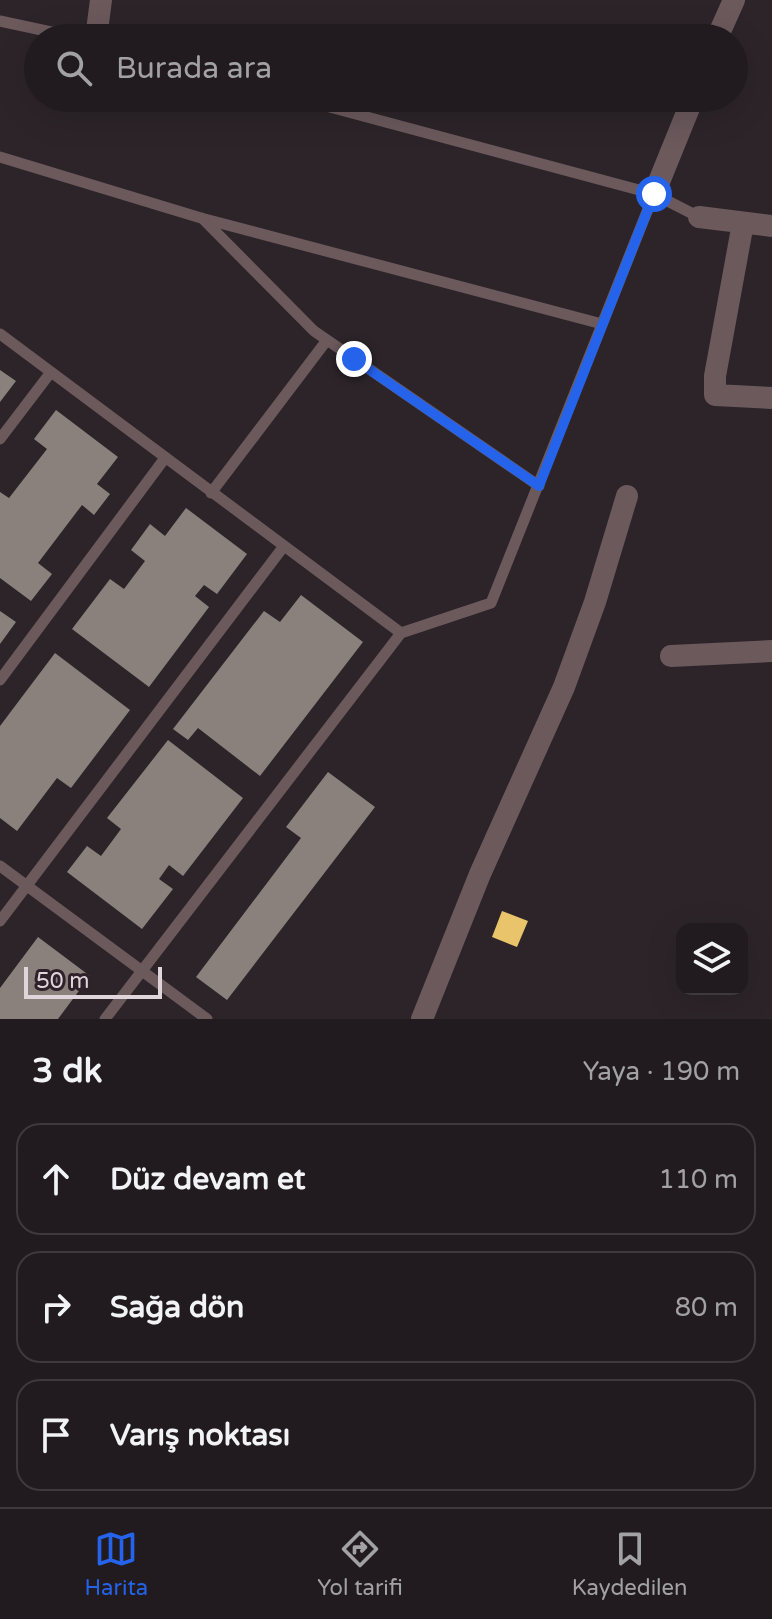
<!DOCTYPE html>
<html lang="tr">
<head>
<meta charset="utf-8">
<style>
  body { margin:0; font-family:"Varela Round",sans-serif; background:#2d282c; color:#f1f3f6 }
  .controls { position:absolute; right:24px; bottom:24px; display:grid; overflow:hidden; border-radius:16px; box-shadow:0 8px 32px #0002 }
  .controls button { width:72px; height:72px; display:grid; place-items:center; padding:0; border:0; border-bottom:2px solid #3e393d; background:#211b1f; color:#f1f3f6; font:40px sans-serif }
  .scale { position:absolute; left:24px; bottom:20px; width:138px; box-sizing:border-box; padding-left:8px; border:4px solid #dfd5db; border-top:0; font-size:22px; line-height:28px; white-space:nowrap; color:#dfd5db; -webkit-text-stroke:6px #2f212a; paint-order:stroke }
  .stop { position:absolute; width:24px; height:24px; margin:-18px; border:6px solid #2563eb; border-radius:50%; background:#fff }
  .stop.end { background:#2563eb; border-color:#fff; box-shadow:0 2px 8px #0008 }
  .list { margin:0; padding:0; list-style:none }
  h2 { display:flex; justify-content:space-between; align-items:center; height:104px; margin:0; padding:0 32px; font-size:34px }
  h2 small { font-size:26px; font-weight:400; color:#a2a1a4 }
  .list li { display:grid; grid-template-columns:52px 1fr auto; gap:24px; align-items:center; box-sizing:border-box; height:112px; margin:0 16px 16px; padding:0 16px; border:2px solid #3e393d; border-radius:24px }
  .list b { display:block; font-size:30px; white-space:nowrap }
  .list em { font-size:26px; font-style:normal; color:#a2a1a4 }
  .icon { flex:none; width:44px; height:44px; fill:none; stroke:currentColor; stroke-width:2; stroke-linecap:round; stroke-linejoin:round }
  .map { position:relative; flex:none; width:772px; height:1019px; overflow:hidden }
  .search { position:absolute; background:#211b1f; box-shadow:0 8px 32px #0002; left:24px; right:24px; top:24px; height:88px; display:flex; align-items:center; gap:20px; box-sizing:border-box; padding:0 28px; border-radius:44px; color:#a2a1a4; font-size:30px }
  .sheet { height:488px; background:#211b1f }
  nav { display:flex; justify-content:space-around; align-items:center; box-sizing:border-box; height:112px; border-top:2px solid #3e393d; background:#211b1f; font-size:22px; color:#a2a1a4 }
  nav a { display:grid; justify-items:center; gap:4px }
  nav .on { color:#2563eb }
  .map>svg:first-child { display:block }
</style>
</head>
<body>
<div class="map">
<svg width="772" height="1019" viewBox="0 0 772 1019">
  <rect width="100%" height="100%" fill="#2c2429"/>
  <!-- homes -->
  <path fill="#e9c46a" d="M502,911L528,921L517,947L492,937Z"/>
  <!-- industry -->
  <path fill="#8a817c" d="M0,370L16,381L0,402Z
    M56,410L118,457L97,484L110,494L94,515L82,505L38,563L52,574L31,601L0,578V492L9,498L47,449L34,439Z
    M186,508L247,554L217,594L204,585L195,596L209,607L149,687L72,629L110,579L124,589L145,561L131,550L150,524L165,536Z
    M301,595L363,642L260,776L198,728L188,740L173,729L264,611L280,622Z
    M0,611L16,622L0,644Z
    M55,653L130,710L71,788L57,778L17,831L0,818V726Z
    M168,740L243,798L183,876L169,865L159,879L173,889L142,929L67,872L87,846L101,856L121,829L107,818Z
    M328,772L375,807L227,1000L196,977L301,838L286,827Z
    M38,937L90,976L58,1019H0V988Z"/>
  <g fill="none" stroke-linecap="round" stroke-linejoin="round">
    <!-- service -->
    <path stroke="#6b595c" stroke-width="11" d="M0,21L79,38
      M296,98L654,194L699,217
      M0,157L201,218L602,324
      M202,218L314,331L539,486
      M0,334L401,633L491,603L654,194
      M0,439L51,372
      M211,493L327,340
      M0,680L165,458
      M0,866L207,1019
      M0,921L284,546
      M105,1019L401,633"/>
    <!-- minor -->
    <path stroke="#6b595c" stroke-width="22" d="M96,38L101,0
      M717,38L734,0
      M654,194L693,98
      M699,217L772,226
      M743,223L715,376V395L772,398
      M671,656L772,651
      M422,1019L480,874L564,687L595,602L627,496"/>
  </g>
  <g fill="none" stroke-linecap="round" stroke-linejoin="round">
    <!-- route -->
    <path stroke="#2563eb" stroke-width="10" d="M354,359L539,486L654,194"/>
  </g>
</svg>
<div class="controls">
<button><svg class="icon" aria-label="layers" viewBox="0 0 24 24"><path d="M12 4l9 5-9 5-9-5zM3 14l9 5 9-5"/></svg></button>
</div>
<div class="scale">50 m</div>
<div class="stop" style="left:654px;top:194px"></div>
<div class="stop end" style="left:354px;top:359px"></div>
<div class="search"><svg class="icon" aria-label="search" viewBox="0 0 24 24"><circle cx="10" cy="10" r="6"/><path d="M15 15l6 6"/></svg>Burada ara</div>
</div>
<section class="sheet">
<h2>3 dk<small>Yaya · 190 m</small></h2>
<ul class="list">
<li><svg class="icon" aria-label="ahead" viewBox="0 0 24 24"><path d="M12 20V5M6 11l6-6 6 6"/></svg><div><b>Düz devam et</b></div><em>110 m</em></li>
<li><svg class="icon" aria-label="right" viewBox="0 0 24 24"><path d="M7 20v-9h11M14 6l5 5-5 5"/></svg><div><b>Sağa dön</b></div><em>80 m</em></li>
<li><svg class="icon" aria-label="arrive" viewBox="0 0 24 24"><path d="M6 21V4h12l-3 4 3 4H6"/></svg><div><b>Varış noktası</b></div></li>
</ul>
</section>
<nav>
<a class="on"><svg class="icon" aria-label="map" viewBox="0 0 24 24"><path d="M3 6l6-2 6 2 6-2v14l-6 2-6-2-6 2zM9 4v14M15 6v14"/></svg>Harita</a>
<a><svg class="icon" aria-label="directions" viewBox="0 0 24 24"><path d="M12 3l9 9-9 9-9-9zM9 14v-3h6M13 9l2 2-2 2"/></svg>Yol tarifi</a>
<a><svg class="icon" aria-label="saved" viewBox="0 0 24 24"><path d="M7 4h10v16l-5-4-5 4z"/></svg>Kaydedilen</a>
</nav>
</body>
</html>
